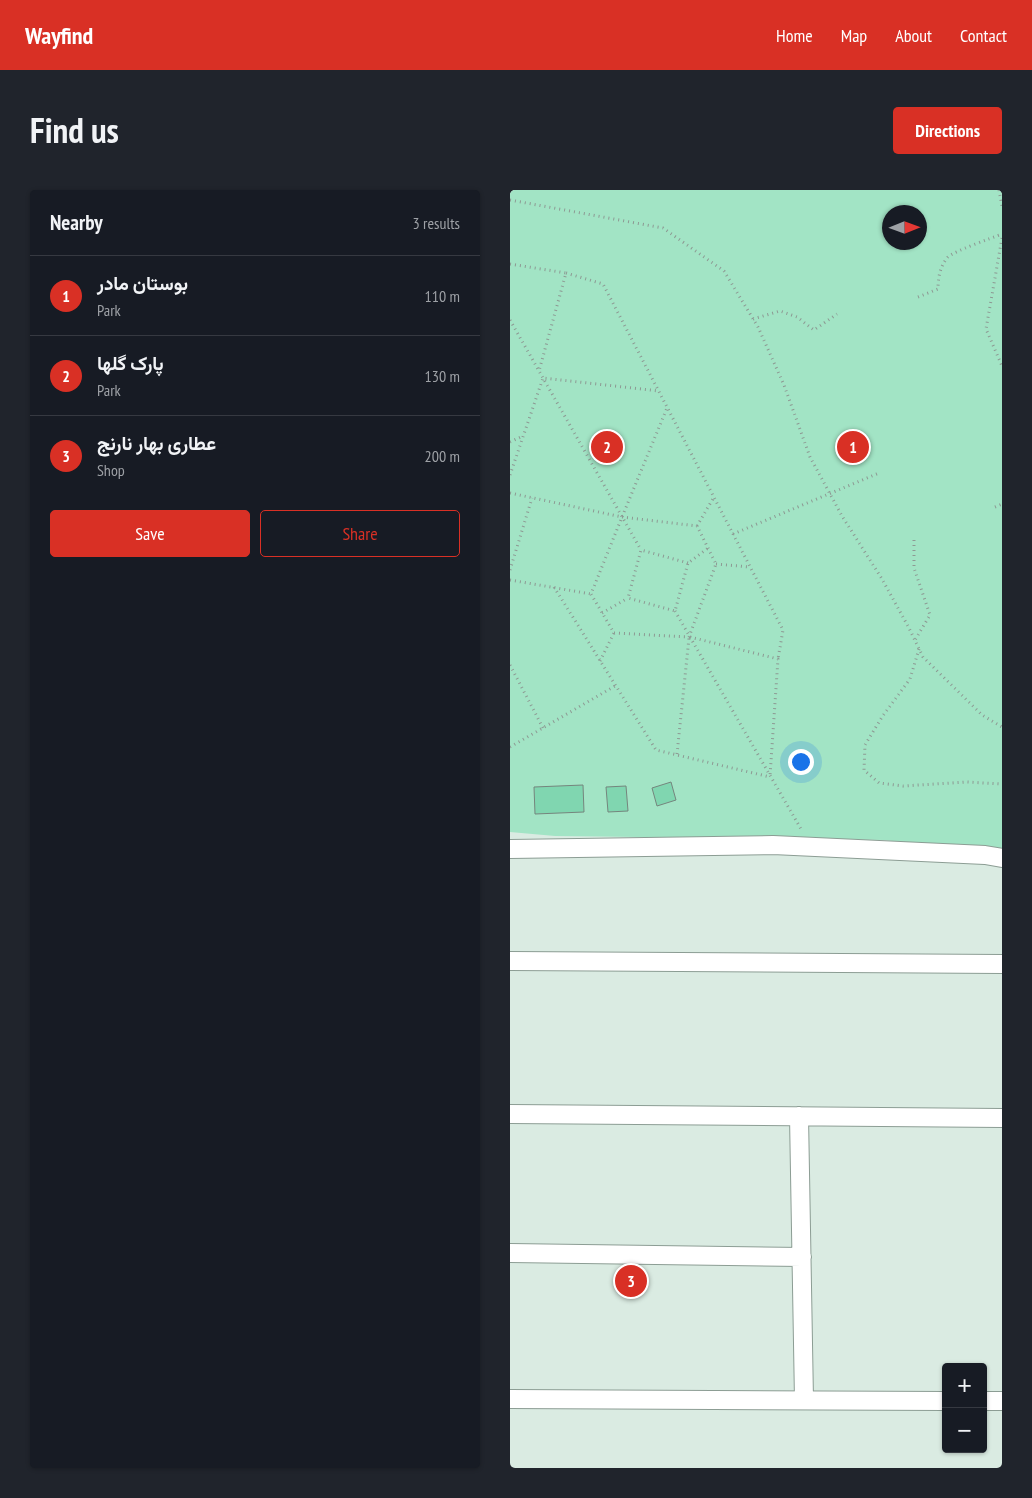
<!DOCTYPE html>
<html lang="en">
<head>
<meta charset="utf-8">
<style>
  body { margin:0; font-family:"PT Sans Narrow",Vazirmatn,sans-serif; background:#20242c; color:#f1f3f6 }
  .controls { position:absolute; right:15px; bottom:15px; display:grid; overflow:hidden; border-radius:5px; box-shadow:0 1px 4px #0004 }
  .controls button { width:45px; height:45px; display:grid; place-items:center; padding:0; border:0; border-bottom:1px solid #363941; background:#171b24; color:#f1f3f6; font:25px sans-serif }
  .compass { position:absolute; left:372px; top:15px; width:45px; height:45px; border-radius:50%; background:#171b24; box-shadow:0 1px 4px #0004; rotate:89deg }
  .you { position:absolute; left:290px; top:571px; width:18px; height:18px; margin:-12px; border:4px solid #fff; border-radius:50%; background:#1a73e8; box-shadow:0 0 0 8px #1a73e833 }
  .badge { display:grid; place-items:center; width:32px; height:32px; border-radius:50%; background:#d93025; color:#fff; font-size:16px; font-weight:700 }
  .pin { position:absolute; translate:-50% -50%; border:2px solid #fff; box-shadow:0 1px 5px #0006 }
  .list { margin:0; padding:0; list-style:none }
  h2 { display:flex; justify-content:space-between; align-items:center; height:65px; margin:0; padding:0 20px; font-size:21px }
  h2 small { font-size:16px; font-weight:400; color:#9ea1a6 }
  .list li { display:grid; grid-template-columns:32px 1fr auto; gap:15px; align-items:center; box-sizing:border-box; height:80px; padding:0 20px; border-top:1px solid #363941 }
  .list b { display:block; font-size:19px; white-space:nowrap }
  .list p { margin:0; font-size:16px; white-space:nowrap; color:#9ea1a6 }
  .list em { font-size:16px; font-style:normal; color:#9ea1a6 }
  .actions { display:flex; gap:10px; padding:15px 20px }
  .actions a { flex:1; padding:11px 0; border:1px solid #d93025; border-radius:5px; text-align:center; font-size:18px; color:#d93025 }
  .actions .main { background:#d93025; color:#fff }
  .map { position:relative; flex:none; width:492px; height:1278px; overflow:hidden; border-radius:5px }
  header { display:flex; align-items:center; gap:30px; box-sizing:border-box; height:70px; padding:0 25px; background:#d93025; color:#fff }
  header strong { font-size:24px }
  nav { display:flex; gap:28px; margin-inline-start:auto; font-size:18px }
  .intro { display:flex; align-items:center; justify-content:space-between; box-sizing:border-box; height:120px; padding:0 30px }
  h1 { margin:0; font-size:35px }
  .button { padding:12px 22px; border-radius:5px; background:#d93025; color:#fff; font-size:18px; font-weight:700 }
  main { display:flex; gap:30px; padding:0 30px }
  aside { flex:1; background:#171b24; border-radius:5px; box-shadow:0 1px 4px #0004 }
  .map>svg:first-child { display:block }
</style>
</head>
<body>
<header>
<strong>Wayfind</strong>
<nav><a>Home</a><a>Map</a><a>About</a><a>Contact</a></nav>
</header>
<div class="intro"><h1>Find us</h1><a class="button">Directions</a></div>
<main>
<aside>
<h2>Nearby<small>3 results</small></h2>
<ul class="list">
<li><span class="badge">1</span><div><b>بوستان مادر</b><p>Park</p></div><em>110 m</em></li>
<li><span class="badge">2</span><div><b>پارک گلها</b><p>Park</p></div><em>130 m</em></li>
<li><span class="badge">3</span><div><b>عطاری بهار نارنج</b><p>Shop</p></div><em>200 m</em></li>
</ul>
<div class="actions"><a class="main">Save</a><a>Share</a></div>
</aside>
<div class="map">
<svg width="492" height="1278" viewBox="0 0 492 1278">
  <rect width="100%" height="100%" fill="#daebe2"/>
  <!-- green -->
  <path fill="#a2e4c5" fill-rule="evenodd" d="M0,0H492V665L374,650L45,646L0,642ZM380,22H410V52H380Z"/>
  <!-- building -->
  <path fill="#80d6b0" stroke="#75857d" d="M161,592L166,610L147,616L142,598Z
    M73,595L74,622L25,624L24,597Z
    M116,596L118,621L98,622L96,597Z"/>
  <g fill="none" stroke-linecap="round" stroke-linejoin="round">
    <defs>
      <path id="minor" d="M0,659L263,655L475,665L492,668
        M0,771L492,774
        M0,924L492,928
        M289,926L294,1210
        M0,1063L292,1067
        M0,1209L436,1211
        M473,1211H492"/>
    </defs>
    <!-- minor casing -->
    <use href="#minor" stroke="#8c9d94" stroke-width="20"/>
    <!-- path -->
    <path stroke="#8d9993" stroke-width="3" stroke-dasharray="1 4" stroke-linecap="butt" d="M489,0L492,16
      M0,10L153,38L214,81L248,137L274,195L300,267L332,326L372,389L399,438L413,467L472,525L492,537
      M492,48L476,139L492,176
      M0,74L56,83L29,181
      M56,83L93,94L273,440L268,469
      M408,107L428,99C428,88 430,76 438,67C444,61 482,48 492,44
      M243,129L270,121L287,127L304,140L327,124
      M0,130L131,360
      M0,252L13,246
      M0,285L33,188L149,201
      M0,303L112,327L157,218
      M485,317L492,314
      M112,327L187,336L206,374L179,447L104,443L81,404Z
      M187,336L204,307
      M223,344L369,283
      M404,350V378L420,425L405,450
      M178,373L131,360L118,408L165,421L178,373L198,358
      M206,374L240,377
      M0,380L22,308
      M0,390L81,404
      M44,397L146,560L260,587
      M165,421L291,639
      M92,423L118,408
      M180,447L268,469L260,586
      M409,459L400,489L372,527L355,555L354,580L369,593L393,596L457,592L492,594
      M90,471L104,443
      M0,475L33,538
      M0,557L105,496
      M167,564L179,448"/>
    <!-- minor -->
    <use href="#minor" stroke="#fff" stroke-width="18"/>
  </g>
</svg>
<div class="controls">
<button>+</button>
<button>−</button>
</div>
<svg class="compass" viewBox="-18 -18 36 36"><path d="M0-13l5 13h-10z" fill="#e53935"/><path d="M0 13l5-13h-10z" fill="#9ea1a6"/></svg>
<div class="you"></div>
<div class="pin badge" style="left:343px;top:257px">1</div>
<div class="pin badge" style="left:97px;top:257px">2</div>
<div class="pin badge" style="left:121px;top:1091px">3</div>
</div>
</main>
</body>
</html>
